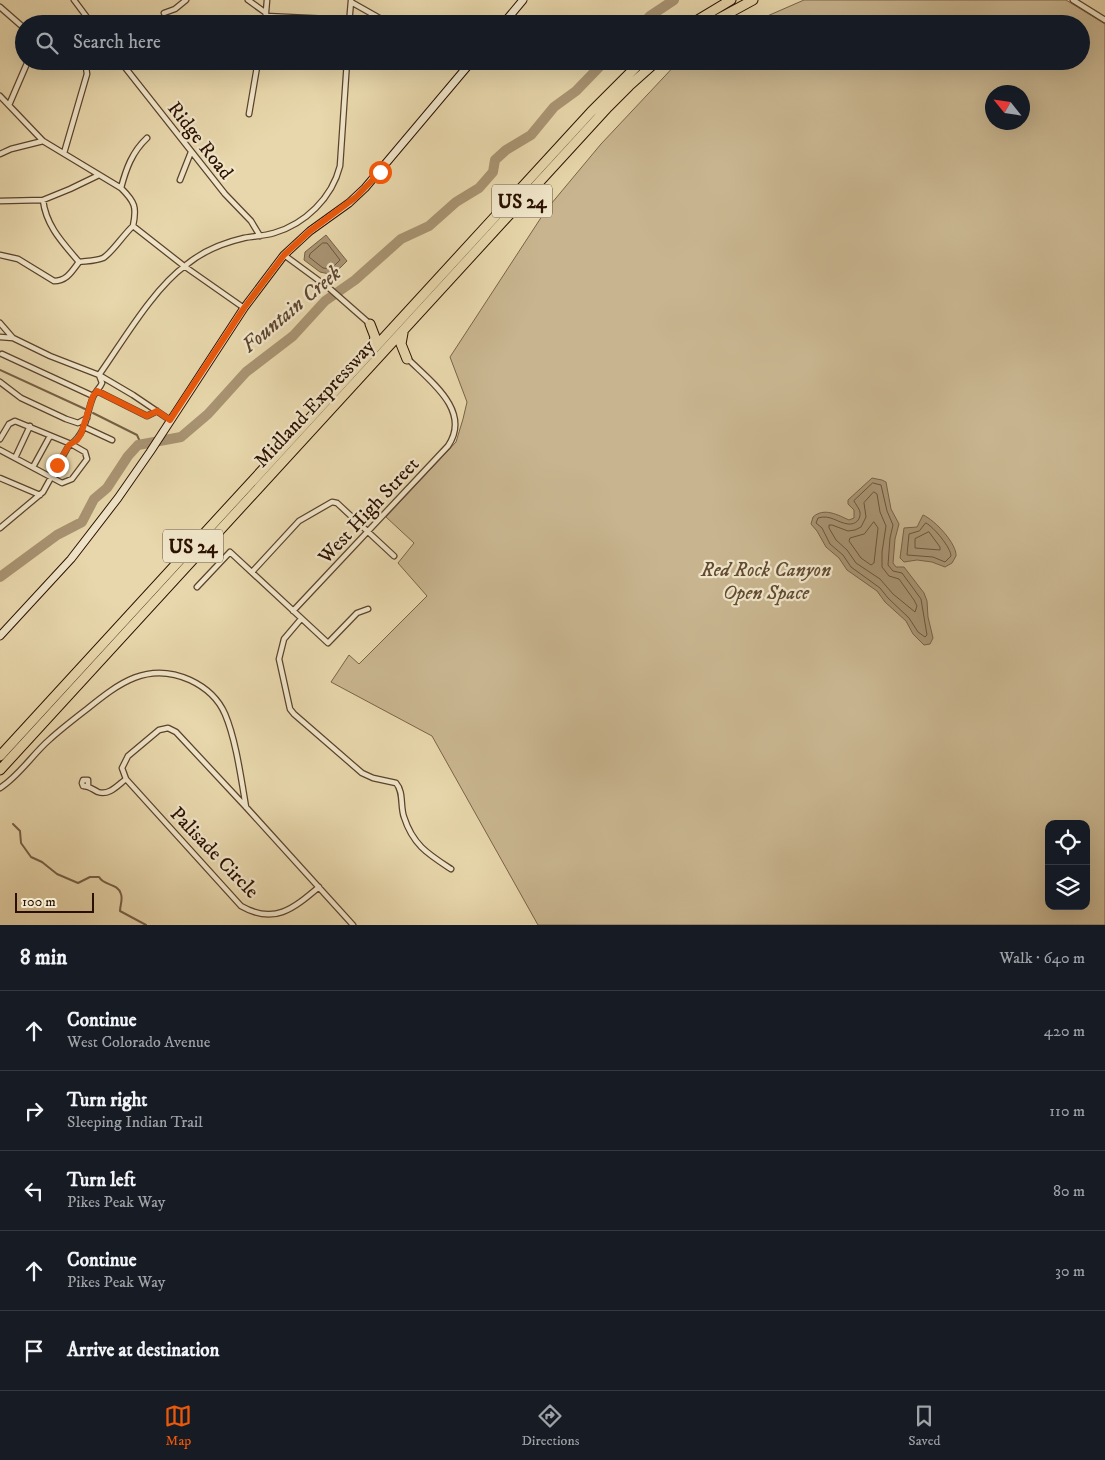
<!DOCTYPE html>
<html lang="en">
<head>
<meta charset="utf-8">
<style>
  body { margin:0; font-family:"IM FELL DW Pica",serif; background:#20242c; color:#f1f3f6 }
  .controls { position:absolute; right:15px; bottom:15px; display:grid; overflow:hidden; border-radius:10px; box-shadow:0 5px 20px #0002 }
  .controls button { width:45px; height:45px; display:grid; place-items:center; padding:0; border:0; border-bottom:1px solid #363941; background:#171b24; color:#f1f3f6; font:25px sans-serif }
  .compass { position:absolute; left:985px; top:85px; width:45px; height:45px; border-radius:50%; background:#171b24; box-shadow:0 5px 20px #0002; rotate:300deg }
  .scale { position:absolute; left:15px; bottom:12px; width:79px; box-sizing:border-box; padding-left:5px; border:2px solid #2b1001; border-top:0; font-size:14px; line-height:18px; white-space:nowrap; color:#2b1001; -webkit-text-stroke:4px #f0e5c9; paint-order:stroke }
  .stop { position:absolute; width:15px; height:15px; margin:-11px; border:4px solid #ea580c; border-radius:50%; background:#fff }
  .stop.end { background:#ea580c; border-color:#fff; box-shadow:0 1px 5px #0008 }
  .list { margin:0; padding:0; list-style:none }
  h2 { display:flex; justify-content:space-between; align-items:center; height:65px; margin:0; padding:0 20px; font-size:21px }
  h2 small { font-size:16px; font-weight:400; color:#9ea1a6 }
  .list li { display:grid; grid-template-columns:32px 1fr auto; gap:15px; align-items:center; box-sizing:border-box; height:80px; padding:0 20px; border-top:1px solid #363941 }
  .list b { display:block; font-size:19px; white-space:nowrap }
  .list p { margin:0; font-size:16px; white-space:nowrap; color:#9ea1a6 }
  .list em { font-size:16px; font-style:normal; color:#9ea1a6 }
  .icon { flex:none; width:28px; height:28px; fill:none; stroke:currentColor; stroke-width:2; stroke-linecap:round; stroke-linejoin:round }
  .map { position:relative; flex:none; width:1105px; height:925px; overflow:hidden }
  .search { position:absolute; background:#171b24; box-shadow:0 5px 20px #0002; left:15px; right:15px; top:15px; height:55px; display:flex; align-items:center; gap:12px; box-sizing:border-box; padding:0 18px; border-radius:28px; color:#9ea1a6; font-size:19px }
  .sheet { height:465px; background:#171b24 }
  nav { display:flex; justify-content:space-around; align-items:center; box-sizing:border-box; height:70px; border-top:1px solid #363941; background:#171b24; font-size:14px; color:#9ea1a6 }
  nav a { display:grid; justify-items:center; gap:2px }
  nav .on { color:#ea580c }
  .map>svg:first-child { display:block }
</style>
</head>
<body>
<div class="map">
<svg width="1105" height="925" viewBox="0 0 1105 925">
  <rect width="100%" height="100%" fill="#e8d7ac"/>
  <filter id="stains"><feTurbulence type="fractalNoise" baseFrequency=".004" numOctaves="4"/><feColorMatrix values="0 0 0 0 .2 0 0 0 0 .09 0 0 0 0 .02 0 0 0 .5 -.17"/></filter>
  <radialGradient id="worn" r=".72"><stop offset=".6" stop-color="#630" stop-opacity="0"/><stop offset="1" stop-color="#630" stop-opacity=".3"/></radialGradient>
  <!-- green -->
  <path fill="#c8b58f" stroke="#7a6248" fill-rule="evenodd" d="M804,0H1066L1105,24V925H538L432,736L331,682L349,655L359,664L427,596L398,563L414,543L386,517L456,442L463,419L467,402L450,357L546,210L601,144L679,61H1081V24H749ZM992,92H1022V122H992ZM1049,824H1086V906H1049Z"/>
  <!-- water -->
  <path fill="#a89372" stroke="#765f45" d="M326,235L347,261L332,276L329,274L320,272L304,260L305,252Z
    M872,478L882,480L886,482L891,509L899,524L895,539L893,563L896,567H904L924,593L927,601L928,617L933,638L930,644L924,645L913,634L906,621L885,602L877,591L847,570L839,558L826,547L817,531L811,524L813,517C824,507 838,515 849,520L854,518V510L848,504V500Z
    M923,515C935,520 957,544 956,556L952,563L945,567L932,562L917,560L904,562L900,558L904,528L917,527Z"/>
  <g fill="none" stroke-linecap="round" stroke-linejoin="round">
    <!-- shore -->
    <path stroke="#6a523a" stroke-width="1" d="M323,243H327L340,260L331,269L323,268L309,257L310,254Z
      M873,483L881,485L887,511L893,525L890,538L888,565L893,571L902,573L921,599L927,635L925,637L918,632L909,618L888,598L880,588L851,567L843,555L830,544L822,528L816,523L818,518C830,514 838,523 848,524C856,525 861,519 860,512C859,508 856,505 854,501Z
      M874,492L877,494L880,512L886,526L882,552V567L889,576L899,579L914,600L917,606L915,612L893,594L880,579L856,563L847,550L836,540L829,528V525H832L848,531L855,530L861,527L866,517L864,503Z
      M874,522L878,528L874,563L871,565L861,558L849,541L850,538L864,534Z
      M926,523C934,527 951,548 951,556L945,562L933,557L907,555L909,534L919,531Z
      M929,532L940,547V550L915,548V539Z"/>
    <!-- stream -->
    <path stroke="#765f45" stroke-width="2" d="M0,370L85,409
      M93,413L137,435L141,444
      M13,824L20,831L21,843L31,857L42,862L57,874L78,883L90,877H99C104,886 118,883 121,894C123,900 120,905 120,911L146,925"/>
    <!-- river -->
    <path stroke="#a89372" stroke-width="10" d="M642,24L650,16L674,0
      M0,577L57,535L82,522L94,499L107,488L128,456L138,445L181,437L208,414L246,372L293,336L325,301L355,280L401,239L429,226L456,202L479,188L493,172L495,160L506,150L531,135L554,107L576,91L605,61"/>
    <defs>
      <path id="street" d="M74,0L92,24
        M248,0L266,13
        M1073,0L1105,20
        M351,2L390,24
        M0,7L24,28
        M164,13L175,9L186,0
        M266,16L350,20
        M265,24L267,0
        M349,24L351,1
        M120,61L225,194L251,221L260,236
        M456,61L467,68
        M0,96L43,141L121,188C135,202 137,207 133,226L184,266L244,308
        M9,105L28,61
        M249,114L258,61
        M64,153L87,74L86,67L78,61
        M0,154L11,149L43,141
        M180,180L191,152
        M121,188C126,169 132,152 147,138
        M43,200C46,226 63,243 79,262
        M0,201L43,200L70,189L99,175
        M0,255L18,259L54,281C67,281 72,271 79,262
        M284,255L329,288L370,324
        M79,262C86,261 96,261 103,258C111,254 124,234 133,226
        M0,323L13,338L50,356L99,375L133,395L170,420
        M0,337L13,338
        M2,354L93,396
        M99,375C123,341 153,289 186,265C203,251 222,243 244,238C254,236 264,236 274,233C305,224 332,198 340,166L347,61
        M0,382L21,398L66,419L78,423L87,418
        M97,391L147,416L157,411
        M84,427L112,440
        M0,439L9,424L15,421L71,444L85,452L87,459L72,479L62,483L0,450
        M71,444C87,432 86,414 93,397C95,392 100,388 102,383L99,375
        M15,458L30,426
        M33,467L50,436
        M0,478L40,495
        M0,528L43,492L69,445
        M252,572L299,521L332,502L337,503L394,556
        M197,587L230,552L328,643L357,613L368,609
        M293,611L448,446C472,411 430,381 408,359
        M301,619L284,639L279,659L290,709L294,714L362,773L373,778L396,783C404,792 400,806 404,817C413,845 428,854 451,869
        M88,786V780H83L82,783L83,786C89,786 92,789 98,792C109,796 118,785 126,779
        M0,788C19,776 32,755 49,740C61,729 74,719 87,709C119,683 148,661 190,680C205,687 218,698 225,714C236,740 241,778 246,807
        M319,887C293,909 274,925 241,906L126,779L122,768L128,756L159,730L168,728L176,732L246,807L353,925"/>
      <path id="secondary" d="M503,24L523,0
        M0,636L71,559L118,498L150,452L244,308L284,255L310,231L349,203L365,188L472,61"/>
      <path id="highway" d="M691,24L731,0
        M709,24L753,0
        M370,324L375,337L372,350
        M403,333L401,344L407,359
        M0,756L591,112L642,61
        M0,770L608,107L629,86L657,61"/>
    </defs>
    <!-- street casing -->
    <use href="#street" stroke="#5a422c" stroke-width="7"/>
    <!-- secondary casing -->
    <use href="#secondary" stroke="#2b1001" stroke-width="9"/>
    <!-- highway casing -->
    <use href="#highway" stroke="#2b1001" stroke-width="11"/>
    <!-- street -->
    <use href="#street" stroke="#f0e5c9" stroke-width="4.5"/>
    <!-- secondary -->
    <use href="#secondary" stroke="#f0e5c9" stroke-width="7"/>
    <!-- highway -->
    <use href="#highway" stroke="#e8d7ac" stroke-width="9"/>
  </g>
  <g fill="none" stroke-linecap="round" stroke-linejoin="round">
    <!-- route -->
    <path stroke="#ea580c" stroke-width="6" d="M57,465L69,445L77,440L81,434L93,396L97,391L147,416L157,411L170,420L244,308L284,255L310,231L356,197L380,172"/>
  </g>
  <g text-anchor="middle" stroke-width="4.5" stroke-linejoin="round" paint-order="stroke">
    <!-- shield labels -->
    <g fill="#f0e5c9" stroke="#66503d" stroke-width="1">
      <rect x="492" y="184.5" width="60" height="33" rx="4"/>
      <rect x="163" y="529.5" width="60" height="33" rx="4"/>
    </g>
    <g font-size="19" font-weight="bold" fill="#2b1001">
      <text x="522" y="208">US 24</text>
      <text x="193" y="553">US 24</text>
    </g>
    <!-- street labels -->
    <g font-size="20" fill="#2b1001" stroke="#f0e5c9">
      <text transform="translate(201 140) rotate(52)" y="7">Ridge Road</text>
      <text transform="translate(314 403) rotate(-47)" y="7">Midland Expressway</text>
      <text transform="translate(368 510) rotate(-47)" y="7">West High Street</text>
      <text transform="translate(215 852) rotate(46)" y="7">Palisade Circle</text>
    </g>
    <!-- park labels -->
    <g font-size="20" font-style="italic" fill="#624a33" stroke="#f0e5c9">
      <text x="766" y="576">Red Rock Canyon<tspan x="766" dy="23">Open Space</tspan></text>
    </g>
    <!-- water labels -->
    <g font-size="21" font-style="italic" fill="#5d442e" stroke="#f0e5c9">
      <text transform="translate(291 309) rotate(-40)" y="7">Fountain Creek</text>
    </g>
  </g>
  <rect width="100%" height="100%" filter="url(#stains)"/>
  <rect width="100%" height="100%" fill="url(#worn)"/>
</svg>
<div class="controls">
<button><svg class="icon" aria-label="locate" viewBox="0 0 24 24"><circle cx="12" cy="12" r="6"/><path d="M12 2v4M12 18v4M2 12h4M18 12h4"/></svg></button>
<button><svg class="icon" aria-label="layers" viewBox="0 0 24 24"><path d="M12 4l9 5-9 5-9-5zM3 14l9 5 9-5"/></svg></button>
</div>
<svg class="compass" viewBox="-18 -18 36 36"><path d="M0-13l5 13h-10z" fill="#e53935"/><path d="M0 13l5-13h-10z" fill="#9ea1a6"/></svg>
<div class="scale">100 m</div>
<div class="stop" style="left:380px;top:172px"></div>
<div class="stop end" style="left:57px;top:465px"></div>
<div class="search"><svg class="icon" aria-label="search" viewBox="0 0 24 24"><circle cx="10" cy="10" r="6"/><path d="M15 15l6 6"/></svg>Search here</div>
</div>
<section class="sheet">
<h2>8 min<small>Walk · 640 m</small></h2>
<ul class="list">
<li><svg class="icon" aria-label="ahead" viewBox="0 0 24 24"><path d="M12 20V5M6 11l6-6 6 6"/></svg><div><b>Continue</b><p>West Colorado Avenue</p></div><em>420 m</em></li>
<li><svg class="icon" aria-label="right" viewBox="0 0 24 24"><path d="M7 20v-9h11M14 6l5 5-5 5"/></svg><div><b>Turn right</b><p>Sleeping Indian Trail</p></div><em>110 m</em></li>
<li><svg class="icon" aria-label="left" viewBox="0 0 24 24"><path d="M17 20v-9H6M10 6l-5 5 5 5"/></svg><div><b>Turn left</b><p>Pikes Peak Way</p></div><em>80 m</em></li>
<li><svg class="icon" aria-label="ahead" viewBox="0 0 24 24"><path d="M12 20V5M6 11l6-6 6 6"/></svg><div><b>Continue</b><p>Pikes Peak Way</p></div><em>30 m</em></li>
<li><svg class="icon" aria-label="arrive" viewBox="0 0 24 24"><path d="M6 21V4h12l-3 4 3 4H6"/></svg><div><b>Arrive at destination</b></div></li>
</ul>
</section>
<nav>
<a class="on"><svg class="icon" aria-label="map" viewBox="0 0 24 24"><path d="M3 6l6-2 6 2 6-2v14l-6 2-6-2-6 2zM9 4v14M15 6v14"/></svg>Map</a>
<a><svg class="icon" aria-label="directions" viewBox="0 0 24 24"><path d="M12 3l9 9-9 9-9-9zM9 14v-3h6M13 9l2 2-2 2"/></svg>Directions</a>
<a><svg class="icon" aria-label="saved" viewBox="0 0 24 24"><path d="M7 4h10v16l-5-4-5 4z"/></svg>Saved</a>
</nav>
</body>
</html>
